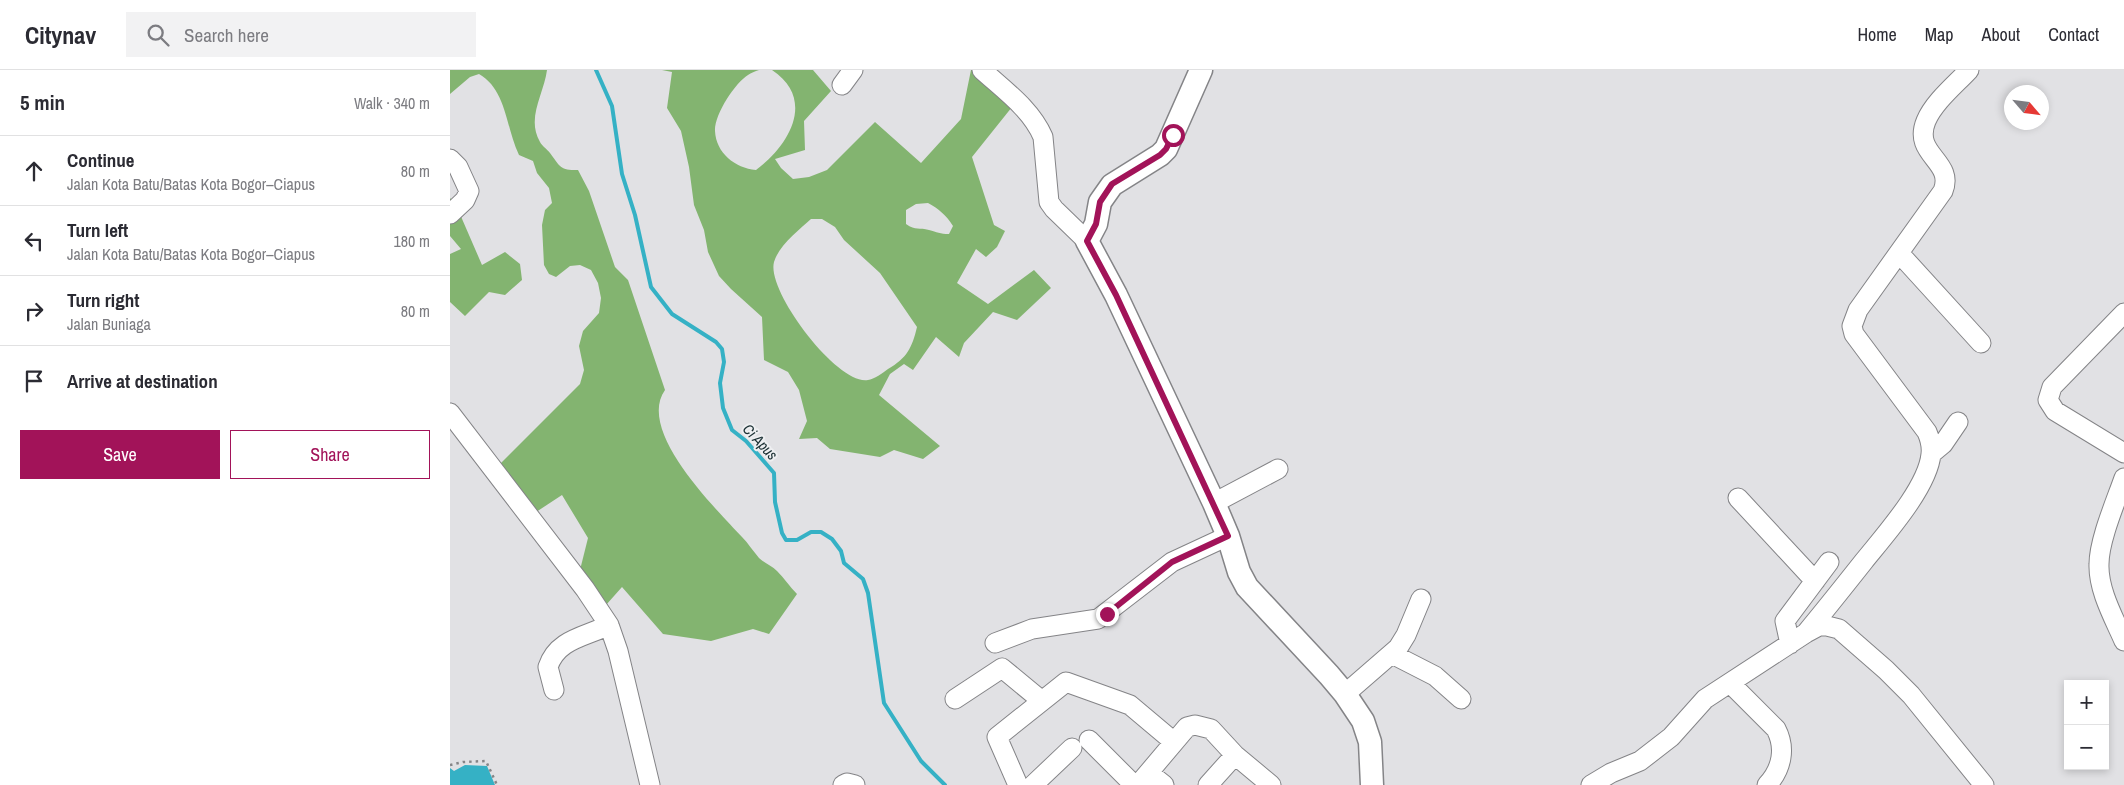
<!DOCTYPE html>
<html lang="en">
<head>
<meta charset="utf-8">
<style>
  body { margin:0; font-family:"Archivo Narrow",sans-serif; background:#f2f2f3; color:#2b2b33 }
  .controls { position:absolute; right:15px; bottom:15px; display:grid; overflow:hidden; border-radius:0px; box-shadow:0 2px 8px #0003 }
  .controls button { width:45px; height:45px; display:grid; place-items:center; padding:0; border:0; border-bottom:1px solid #e1e1e2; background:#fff; color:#2b2b33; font:25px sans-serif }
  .compass { position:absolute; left:1554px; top:15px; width:45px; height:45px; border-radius:50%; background:#fff; box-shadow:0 2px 8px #0003; rotate:118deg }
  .stop { position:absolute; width:15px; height:15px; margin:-11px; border:4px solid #a21359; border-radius:50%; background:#fff }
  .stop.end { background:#a21359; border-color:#fff; box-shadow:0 1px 5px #0008 }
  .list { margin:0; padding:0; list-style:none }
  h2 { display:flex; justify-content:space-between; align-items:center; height:65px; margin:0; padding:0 20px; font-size:21px }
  h2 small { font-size:16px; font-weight:400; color:#7c7c81 }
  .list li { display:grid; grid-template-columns:32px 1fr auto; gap:15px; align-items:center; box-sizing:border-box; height:70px; padding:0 20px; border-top:1px solid #e1e1e2 }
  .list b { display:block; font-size:19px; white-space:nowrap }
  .list p { margin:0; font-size:16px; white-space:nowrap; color:#7c7c81 }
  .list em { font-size:16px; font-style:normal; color:#7c7c81 }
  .actions { display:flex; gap:10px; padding:15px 20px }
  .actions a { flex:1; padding:11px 0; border:1px solid #a21359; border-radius:0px; text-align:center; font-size:18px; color:#a21359 }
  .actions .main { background:#a21359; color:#fff }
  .icon { flex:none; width:28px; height:28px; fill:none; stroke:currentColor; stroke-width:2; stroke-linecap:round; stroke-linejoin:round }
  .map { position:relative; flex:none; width:1674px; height:715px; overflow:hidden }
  header { display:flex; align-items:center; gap:30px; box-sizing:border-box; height:70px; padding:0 25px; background:#fff; border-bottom:1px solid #e1e1e2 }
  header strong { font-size:24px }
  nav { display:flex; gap:28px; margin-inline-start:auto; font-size:18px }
  .search { width:350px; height:45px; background:#f2f2f3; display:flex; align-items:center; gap:12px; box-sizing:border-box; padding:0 18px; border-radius:0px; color:#7c7c81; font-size:19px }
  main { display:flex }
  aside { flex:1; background:#fff }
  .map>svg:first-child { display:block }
</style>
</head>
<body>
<header>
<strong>Citynav</strong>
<div class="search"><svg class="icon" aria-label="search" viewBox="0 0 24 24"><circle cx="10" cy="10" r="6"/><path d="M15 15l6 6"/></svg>Search here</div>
<nav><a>Home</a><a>Map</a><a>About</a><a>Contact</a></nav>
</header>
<main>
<aside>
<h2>5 min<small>Walk · 340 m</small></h2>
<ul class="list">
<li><svg class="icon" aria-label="ahead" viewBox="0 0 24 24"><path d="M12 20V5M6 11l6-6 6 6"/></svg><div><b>Continue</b><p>Jalan Kota Batu/Batas Kota Bogor–Ciapus</p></div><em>80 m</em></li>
<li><svg class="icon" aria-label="left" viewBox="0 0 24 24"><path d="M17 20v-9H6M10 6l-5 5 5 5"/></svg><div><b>Turn left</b><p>Jalan Kota Batu/Batas Kota Bogor–Ciapus</p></div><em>180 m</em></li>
<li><svg class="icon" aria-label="right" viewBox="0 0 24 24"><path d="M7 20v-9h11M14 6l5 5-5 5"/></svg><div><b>Turn right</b><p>Jalan Buniaga</p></div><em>80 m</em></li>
<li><svg class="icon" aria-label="arrive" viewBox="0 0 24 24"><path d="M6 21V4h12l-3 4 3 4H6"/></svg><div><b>Arrive at destination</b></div></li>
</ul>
<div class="actions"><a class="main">Save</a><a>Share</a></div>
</aside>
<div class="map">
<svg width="1674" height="715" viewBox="0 0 1674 715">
  <rect width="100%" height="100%" fill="#e1e1e4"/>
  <!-- forest -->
  <path fill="#83b470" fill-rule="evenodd" d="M0,0H97C94,24 76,48 90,72C92,76 97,79 100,83C110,96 110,101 128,100L139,121L165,197L178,210L215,320C186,361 266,439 292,467C298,473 303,481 309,488C314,493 322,496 327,501C334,508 340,517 347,524L319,564L303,559L261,571L213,564L172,517L148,544L126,516L138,468L112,425L77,448L44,400L130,314L134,300L129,276L133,261L149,243L151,228L148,213L141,200L130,195L120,196L106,207L99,204L94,195L92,155L95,140L102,133L99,118L87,103L83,91L69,85C56,59 57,20 29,4L20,7L0,24Z
    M212,0H309C305,1 301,3 298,5C285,13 264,45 265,61C266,83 285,98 306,100C340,75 366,29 322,0H363L381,21L354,51L355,80L325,89L331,98L343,109L359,107L377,100L425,52L471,93L511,49L521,0H528L562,37L522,87L544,155L555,161L547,177L536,187L526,179L507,213L538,234L584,200L601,218L567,250L543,242L514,273L509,287L486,267L463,300L454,294L440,304L429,325L490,376L473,389L444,380L430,387L380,379L367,368L349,369L357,351L349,320L338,302L314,290L312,247L281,219L269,206L258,182L254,160L244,135L239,97L231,61L217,38L222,2ZM478,133C489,139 496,145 503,156L499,164C490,164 487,162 479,160C469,157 466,161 456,154V140L466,134ZM361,149H372L385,157L394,170L430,203L467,257C462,278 457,288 438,299C433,303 424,309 418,310C388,316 316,221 324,192C329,175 349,160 361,149Z
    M0,128L6,135L32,195L55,182L70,194L72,210L55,225L39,222L15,246L0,232V184L11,179L0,166Z"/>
  <!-- water -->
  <path fill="#35b1c5" d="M15,695L37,696L45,715H0V698L4,701Z"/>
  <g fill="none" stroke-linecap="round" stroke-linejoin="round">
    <!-- stream -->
    <path stroke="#35b1c5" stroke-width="4" d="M146,0L162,36L172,104L185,145L201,217L222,244L266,272L272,279L274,292L270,313L273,338L282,360L296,371L324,403L325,432L332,463L336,470H347L361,462H371L382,469L391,481L394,493L413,509L418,523L434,633L471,691L495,715"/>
    <defs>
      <path id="minor" d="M532,0C554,20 581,39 593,67L599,132L604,139L637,171
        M392,15L403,0
        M0,89L8,97L19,121L15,130L0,144
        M1449,183L1531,273
        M1674,243L1602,317L1598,330L1605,341L1674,383
        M0,343L135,519L159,555L168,581L200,715
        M1481,384L1493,374L1508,352
        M1674,408C1666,431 1649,470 1649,494C1648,520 1664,548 1674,571
        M1288,428L1365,511
        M764,433L828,399
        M1356,563C1376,539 1395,515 1414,491C1435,465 1478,417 1481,384C1482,376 1480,369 1477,362L1404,264L1402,256L1408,240L1493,121C1505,91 1462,85 1476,51C1484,32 1505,15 1519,0
        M545,573L582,559L648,549L722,492L778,466
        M1340,574L1335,551L1379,492
        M942,584L985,606L1011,629
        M1280,613L1326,659C1336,678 1332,699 1317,715
        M104,620L98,597C107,569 135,567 159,555
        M895,624L948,578L956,565L971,529
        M505,629L552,598L592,631
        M639,670L684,715
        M699,703L714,715
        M393,715L397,713L405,715
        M568,715L547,667L616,612L680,635L724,672
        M583,715L622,678
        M688,715L737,657L745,655L761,659L785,685L821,715
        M758,715L785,685
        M1141,715L1161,703L1190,691L1221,667L1255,629L1356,563L1369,556H1377L1389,559L1436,600L1461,625L1534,715"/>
      <path id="major" d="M751,0L716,79L710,85L662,115L650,132L646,154L637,171L666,225L764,433L778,466L789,502L797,517L879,605L895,624L913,651L920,672L922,715"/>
    </defs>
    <!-- minor casing -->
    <use href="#minor" stroke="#848487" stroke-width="21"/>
    <!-- major casing -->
    <use href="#major" stroke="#848487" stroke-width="25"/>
    <!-- path -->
    <path stroke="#858587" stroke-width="2.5" stroke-dasharray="2.5 4" stroke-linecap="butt" d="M0,695L13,692L36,691L47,715"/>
    <!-- minor -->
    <use href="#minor" stroke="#fff" stroke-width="19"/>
    <!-- major -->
    <use href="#major" stroke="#fff" stroke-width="22"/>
  </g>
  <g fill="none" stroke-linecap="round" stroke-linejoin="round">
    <!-- route -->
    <path stroke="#a21359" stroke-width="6" d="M657,544L722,492L778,466L666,225L637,171L646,154L650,132L662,114L710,85L716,79L723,65"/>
  </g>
  <g text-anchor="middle" stroke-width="4" stroke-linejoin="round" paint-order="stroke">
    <!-- water labels -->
    <g font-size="15" font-style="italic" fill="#192e32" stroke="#eeeff1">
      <text transform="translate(310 372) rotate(47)" y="5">Ci Apus</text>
    </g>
  </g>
</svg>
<div class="controls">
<button>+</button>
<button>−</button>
</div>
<svg class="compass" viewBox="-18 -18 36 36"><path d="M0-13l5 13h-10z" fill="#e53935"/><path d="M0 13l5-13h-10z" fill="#7c7c81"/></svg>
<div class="stop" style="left:723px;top:65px"></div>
<div class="stop end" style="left:657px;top:544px"></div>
</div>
</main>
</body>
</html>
